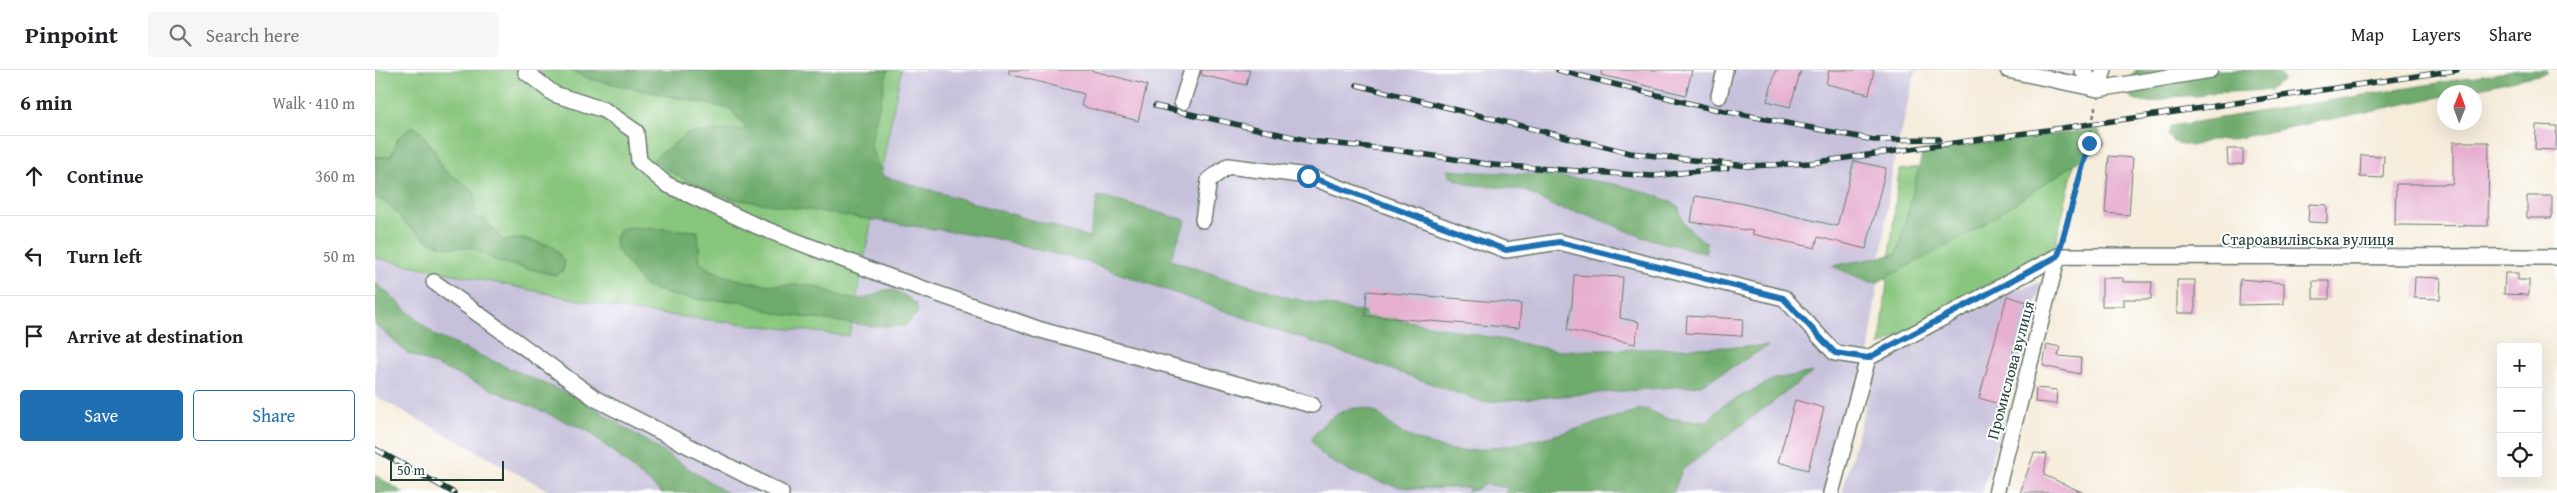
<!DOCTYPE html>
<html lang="en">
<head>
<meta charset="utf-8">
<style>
  body { margin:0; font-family:"Gentium Book Plus",serif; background:#f6f6f6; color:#202124 }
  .controls { position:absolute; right:15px; bottom:15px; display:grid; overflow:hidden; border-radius:5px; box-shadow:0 5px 20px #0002 }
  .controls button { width:45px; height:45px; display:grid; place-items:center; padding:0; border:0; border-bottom:1px solid #e0e0e0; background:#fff; color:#202124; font:25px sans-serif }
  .compass { position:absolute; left:2062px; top:15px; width:45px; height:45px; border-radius:50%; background:#fff; box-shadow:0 5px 20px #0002; rotate:1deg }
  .scale { position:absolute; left:15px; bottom:12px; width:114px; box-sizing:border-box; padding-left:5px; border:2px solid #1f3d34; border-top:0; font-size:14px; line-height:18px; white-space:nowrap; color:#1f3d34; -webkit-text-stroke:4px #fff; paint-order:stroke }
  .stop { position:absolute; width:15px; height:15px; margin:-11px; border:4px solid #1f6fb2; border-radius:50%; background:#fff }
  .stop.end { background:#1f6fb2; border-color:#fff; box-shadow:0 1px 5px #0008 }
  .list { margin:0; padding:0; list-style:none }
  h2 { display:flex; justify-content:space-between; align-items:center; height:65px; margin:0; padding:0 20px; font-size:21px }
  h2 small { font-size:16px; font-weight:400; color:#757577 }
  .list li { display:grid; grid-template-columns:32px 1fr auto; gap:15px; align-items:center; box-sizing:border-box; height:80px; padding:0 20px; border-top:1px solid #e0e0e0 }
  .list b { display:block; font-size:19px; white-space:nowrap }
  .list em { font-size:16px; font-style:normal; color:#757577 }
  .actions { display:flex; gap:10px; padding:15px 20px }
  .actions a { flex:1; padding:11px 0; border:1px solid #1f6fb2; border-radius:5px; text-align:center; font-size:18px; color:#1f6fb2 }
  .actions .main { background:#1f6fb2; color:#fff }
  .icon { flex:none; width:28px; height:28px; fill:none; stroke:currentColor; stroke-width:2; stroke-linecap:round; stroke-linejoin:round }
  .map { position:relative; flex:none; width:2182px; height:423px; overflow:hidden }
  header { display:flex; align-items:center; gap:30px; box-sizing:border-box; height:70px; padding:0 25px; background:#fff; border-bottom:1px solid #e0e0e0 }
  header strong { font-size:24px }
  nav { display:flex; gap:28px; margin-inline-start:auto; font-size:18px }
  .search { width:350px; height:45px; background:#f6f6f6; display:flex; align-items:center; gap:12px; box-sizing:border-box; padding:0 18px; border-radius:5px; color:#757577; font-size:19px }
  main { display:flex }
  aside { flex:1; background:#fff }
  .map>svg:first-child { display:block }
</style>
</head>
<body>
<header>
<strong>Pinpoint</strong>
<div class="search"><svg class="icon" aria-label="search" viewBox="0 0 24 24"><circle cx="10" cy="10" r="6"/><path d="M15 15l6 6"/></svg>Search here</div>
<nav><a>Map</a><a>Layers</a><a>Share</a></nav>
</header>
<main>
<aside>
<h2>6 min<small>Walk · 410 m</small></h2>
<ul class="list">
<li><svg class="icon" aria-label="ahead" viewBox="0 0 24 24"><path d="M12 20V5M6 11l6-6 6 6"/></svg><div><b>Continue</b></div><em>360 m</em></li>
<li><svg class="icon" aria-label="left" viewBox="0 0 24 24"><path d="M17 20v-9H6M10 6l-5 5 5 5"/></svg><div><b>Turn left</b></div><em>50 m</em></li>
<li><svg class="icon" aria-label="arrive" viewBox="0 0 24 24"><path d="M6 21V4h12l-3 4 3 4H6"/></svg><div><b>Arrive at destination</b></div></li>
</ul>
<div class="actions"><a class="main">Save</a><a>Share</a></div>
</aside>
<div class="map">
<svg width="2182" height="423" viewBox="0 0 2182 423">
  <rect width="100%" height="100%" fill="#fff"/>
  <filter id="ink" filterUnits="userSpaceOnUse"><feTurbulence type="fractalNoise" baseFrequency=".02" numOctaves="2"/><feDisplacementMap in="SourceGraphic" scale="10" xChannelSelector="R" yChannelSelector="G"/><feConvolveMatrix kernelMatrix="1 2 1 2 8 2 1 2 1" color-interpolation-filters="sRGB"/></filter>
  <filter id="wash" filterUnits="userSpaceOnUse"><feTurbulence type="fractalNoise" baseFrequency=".0096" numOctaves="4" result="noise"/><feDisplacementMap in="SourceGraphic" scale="20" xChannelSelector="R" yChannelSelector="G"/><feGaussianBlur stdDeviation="1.12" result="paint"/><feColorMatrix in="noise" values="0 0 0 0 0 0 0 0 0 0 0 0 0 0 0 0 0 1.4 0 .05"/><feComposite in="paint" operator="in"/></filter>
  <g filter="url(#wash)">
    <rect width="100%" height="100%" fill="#f5ecda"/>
    <!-- industrial -->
    <path fill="#c6c0da" d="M526,0H1541L1518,95L1493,288L1456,423H178L0,326V188L258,241L474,266Z
      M1667,212L1607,423H1467L1501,296L1637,221Z"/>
    <!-- green -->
    <path fill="#88c67d" stroke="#548258" d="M0,0H526L474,266L258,241L0,188Z
      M1704,74L1679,181L1505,276L1524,100Z"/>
    <!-- forest -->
    <path fill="#6eab6c" stroke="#467450" d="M194,0H513L495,75L508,106L714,167L723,126L811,150L795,190L915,228L1185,281L1393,276L1326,315L1108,332L712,192L618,168L359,129C328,120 303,107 277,90L313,63L372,59L355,39L214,9Z
      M1761,0H1898L1907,6L1908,11L1894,20L1833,23C1823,28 1817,25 1807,26C1786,27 1770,42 1752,23L1754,8Z
      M2144,0H2171L2172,3L2086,22H2070L2069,26L1854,70H1835L1817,76L1799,72L1793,65L1796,56Z
      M38,56L45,61L59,79L67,98L100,122V149H110L128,171L147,168L178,176L190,192L188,201L180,205L124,192L97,178L69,177L52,170L32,155L13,133L0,127V87L16,86L23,68Z
      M1723,59L1730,74L1592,165L1503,212H1494L1457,196L1522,184L1548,81Z
      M1072,100C1138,105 1247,103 1303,136L1309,154L1332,174L1330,183L1267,167L1211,144L1182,138L1148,120L1092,114L1074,106Z
      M253,157L323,161L325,193C344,207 373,213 397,215C409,216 422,214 435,215C450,217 464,228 479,229C512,230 502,204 541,234L543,243L530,256H497L403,244L366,231L327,230L296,225L269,216L241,178L240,168L244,160Z
      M0,212L61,266L207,330L352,423H287L213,361L32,283L0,254Z
      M1438,302L1307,400L1298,423H1130L1133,418L1112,414L1092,423L1096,418C1073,417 1048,420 1026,417C1000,412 945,395 936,369C949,349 977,329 1000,342C1010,347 1016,358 1027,363C1043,371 1059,376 1077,380C1092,382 1107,379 1122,377C1172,370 1218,354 1266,339L1274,340L1291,348L1323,352L1333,350L1347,336L1399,309Z
      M0,405L29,423H0Z"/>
    <g id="blocks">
      <!-- building -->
      <path fill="#e7b0d1" d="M634,0H715L772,15L763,51L706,36L709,24L634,4Z
        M827,0H875L871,15L826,5Z
        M1226,0H1317L1311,25L1226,5Z
        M1401,0H1426L1415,37L1392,31Z
        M1454,0H1499L1494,24L1451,14Z
        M2161,55L2182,56L2181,80L2160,79Z
        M2078,72H2114L2113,156L2020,155L2021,114H2078Z
        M1852,79H1868V94L1853,95Z
        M1986,85L2009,86L2008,108L1985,107Z
        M1734,86L1758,88L1754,145L1730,143Z
        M1479,91L1511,98L1491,179L1443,167L1440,178L1377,164L1378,161L1316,152L1320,126L1365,133L1462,156Z
        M2152,126H2177V148H2152Z
        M1934,134L1952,135V153L1933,152Z
        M2130,203H2143V210H2154V225L2129,224Z
        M1199,205L1248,207L1245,248L1264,252L1260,274L1192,260L1197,234Z
        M2040,207L2066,208L2065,229L2039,228Z
        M1727,208H1748V212H1777L1776,229H1749V236H1727Z
        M1865,209L1909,213V234L1864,235Z
        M1802,210H1820V243H1802Z
        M1938,211H1954V229H1938Z
        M992,221L1146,234L1144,258L990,246Z
        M1632,226L1652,232L1624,334L1604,328Z
        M1312,246L1368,249L1367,266L1311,263Z
        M1672,274L1685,277L1683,286L1706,288L1705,304L1668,296Z
        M1661,318L1682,320L1681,334L1660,332Z
        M1420,330L1449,338L1433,400L1403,392Z
        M1659,383L1672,384L1669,405L1709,423H1645Z"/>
    </g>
  </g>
  <g filter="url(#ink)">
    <use href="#blocks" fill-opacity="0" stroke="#6a7a6e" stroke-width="1"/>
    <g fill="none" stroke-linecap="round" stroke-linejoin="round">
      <defs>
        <path id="minor" d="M152,0L151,2L179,24L229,40L261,62L264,91L291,114L382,156L506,204L666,260L937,335
          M1633,0L1723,19L1835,0
          M1707,0L1723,19
          M1723,19L1729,0
          M1344,26L1350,0
          M807,32L817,0
          M828,150L834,110L853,96L933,106L1131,180L1184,172L1409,228L1460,283L1493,288L1456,423
          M59,212L221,329L406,423
          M1493,288L1683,186L2182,187
          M1621,423L1683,186"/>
      </defs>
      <!-- minor casing -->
      <use href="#minor" stroke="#6a7a6e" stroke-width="18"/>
      <!-- path -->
      <path stroke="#6a7a6e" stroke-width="2.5" stroke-dasharray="4 4" stroke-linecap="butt" d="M1687,172L1714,73L1721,32"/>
      <!-- minor -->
      <use href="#minor" stroke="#fff" stroke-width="15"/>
      <defs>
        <path id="rail" d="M1183,0L1329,37L1499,70L1564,69
          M982,15L1255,83L1372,96L1435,93L1766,47L2082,0
          M780,36L935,71L1020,80L1118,95L1277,106L1352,98
          M0,379L79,423"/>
      </defs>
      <!-- rail casing -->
      <use href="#rail" stroke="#1f3d34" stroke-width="5.5"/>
      <!-- rail -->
      <use href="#rail" stroke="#fff" stroke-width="4" stroke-dasharray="11" stroke-linecap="butt"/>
    </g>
  </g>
  <g fill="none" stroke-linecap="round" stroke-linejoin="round" filter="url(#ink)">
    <!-- route -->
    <path stroke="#1f6fb2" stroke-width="6" d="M933,106L1131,180L1184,172L1408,228L1460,283L1493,288L1683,186L1714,73"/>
  </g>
  <g text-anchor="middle" stroke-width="4" stroke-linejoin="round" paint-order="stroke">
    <!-- street labels -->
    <g font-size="16" fill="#1f3d34" stroke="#fff">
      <text x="1933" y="175">Староавилівська вулиця</text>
      <text transform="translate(1635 300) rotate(-75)" y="6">Промислова вулиця</text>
    </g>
  </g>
</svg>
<div class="controls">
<button>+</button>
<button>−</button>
<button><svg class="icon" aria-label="locate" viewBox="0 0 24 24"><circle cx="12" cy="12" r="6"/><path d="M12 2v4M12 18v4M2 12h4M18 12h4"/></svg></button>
</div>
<svg class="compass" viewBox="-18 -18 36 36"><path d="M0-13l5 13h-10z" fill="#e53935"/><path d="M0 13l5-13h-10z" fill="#757577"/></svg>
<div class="scale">50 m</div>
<div class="stop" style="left:933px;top:106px"></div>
<div class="stop end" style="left:1714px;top:73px"></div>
</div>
</main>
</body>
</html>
